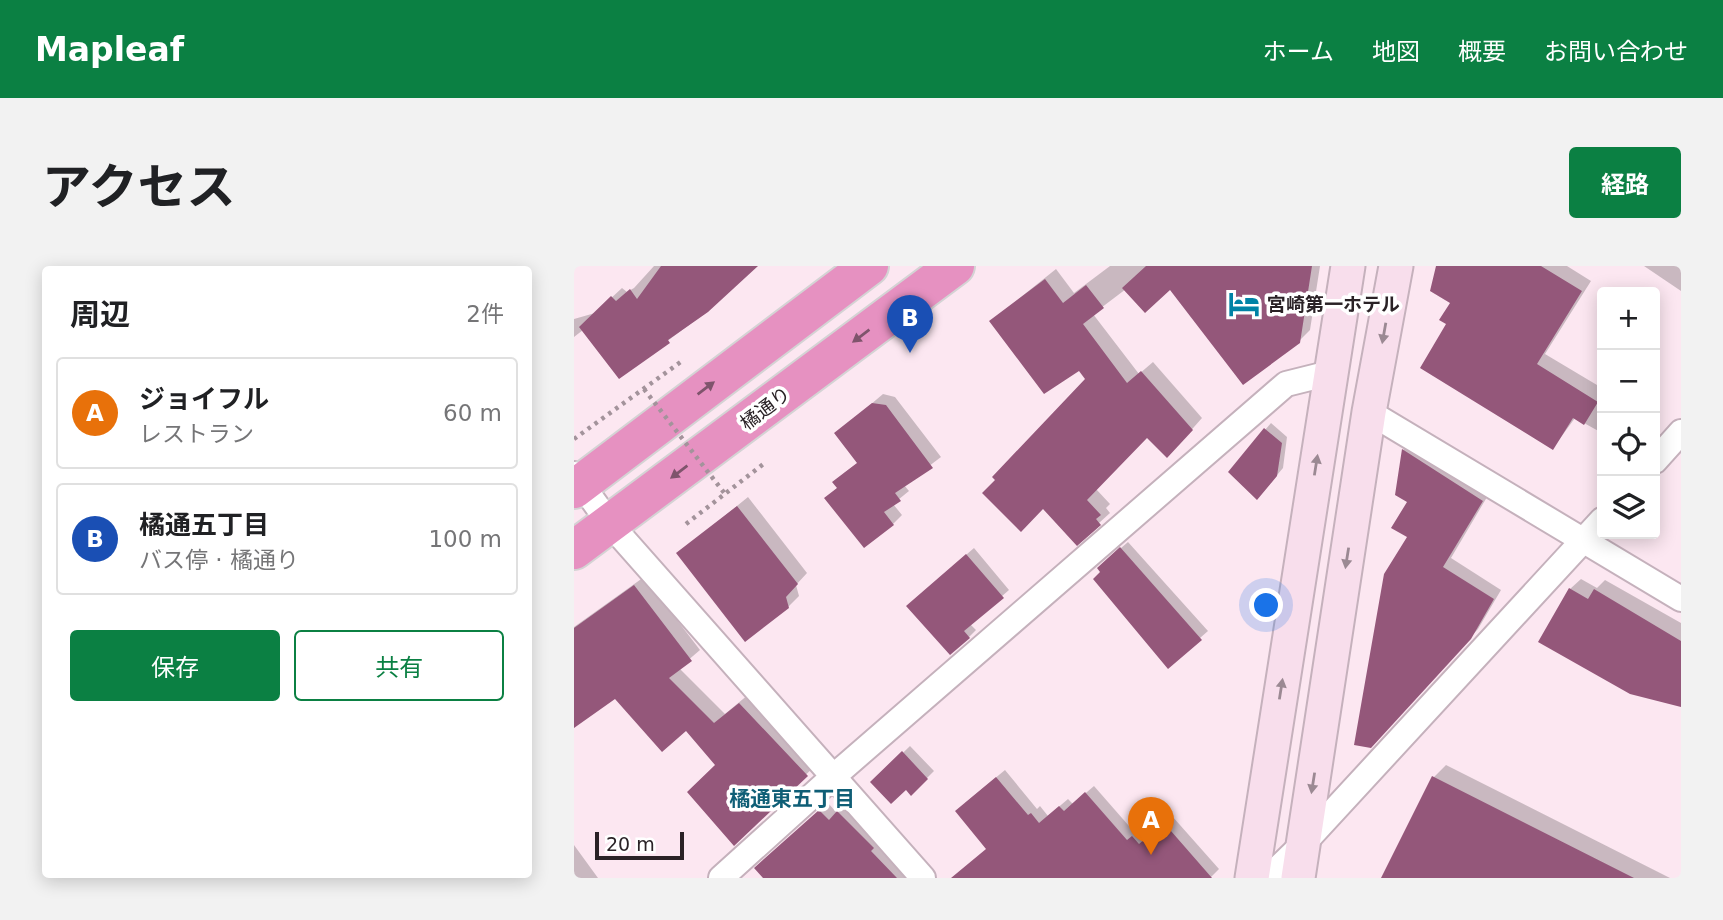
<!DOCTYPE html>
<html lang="ja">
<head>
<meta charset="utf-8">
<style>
  body { margin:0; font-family:"DejaVu Sans","Noto Sans JP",sans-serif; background:#f2f2f2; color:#202124 }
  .controls { position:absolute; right:21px; top:21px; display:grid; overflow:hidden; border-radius:7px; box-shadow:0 4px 18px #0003 }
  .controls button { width:63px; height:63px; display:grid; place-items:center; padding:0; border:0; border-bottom:2px solid #e0e0e0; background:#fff; color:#202124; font:35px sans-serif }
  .scale { position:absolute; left:21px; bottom:18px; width:89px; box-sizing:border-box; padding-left:7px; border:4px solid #2a2226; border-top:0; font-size:19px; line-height:24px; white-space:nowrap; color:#2a2226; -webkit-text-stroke:5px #fff; paint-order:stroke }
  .you { position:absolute; left:693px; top:340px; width:24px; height:24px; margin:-18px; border:5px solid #fff; border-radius:50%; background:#1a73e8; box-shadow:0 0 0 10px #1a73e833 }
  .badge { display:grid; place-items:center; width:46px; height:46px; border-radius:50%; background:#0b8043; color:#fff; font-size:23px; font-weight:700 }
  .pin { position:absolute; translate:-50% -58px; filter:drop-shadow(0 2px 4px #0008) }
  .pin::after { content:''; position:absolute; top:37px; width:24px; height:21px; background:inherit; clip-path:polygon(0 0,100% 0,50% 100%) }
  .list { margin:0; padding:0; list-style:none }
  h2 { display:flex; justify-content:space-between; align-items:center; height:91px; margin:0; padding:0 28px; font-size:30px }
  h2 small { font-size:23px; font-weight:400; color:#757577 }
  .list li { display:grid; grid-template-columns:46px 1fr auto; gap:21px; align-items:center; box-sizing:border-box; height:112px; margin:0 14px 14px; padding:0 14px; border:2px solid #e0e0e0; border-radius:7px }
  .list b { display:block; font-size:26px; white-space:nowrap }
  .list p { margin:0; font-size:23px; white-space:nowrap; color:#757577 }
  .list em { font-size:23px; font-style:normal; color:#757577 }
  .actions { display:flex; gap:14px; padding:21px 28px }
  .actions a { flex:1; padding:16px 0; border:2px solid #0b8043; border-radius:7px; text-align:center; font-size:24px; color:#0b8043 }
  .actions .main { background:#0b8043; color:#fff }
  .icon { flex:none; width:38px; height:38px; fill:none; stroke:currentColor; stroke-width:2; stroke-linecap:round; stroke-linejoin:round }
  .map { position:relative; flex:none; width:1107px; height:612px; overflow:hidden; border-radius:7px }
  header { display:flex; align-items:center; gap:42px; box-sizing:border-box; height:98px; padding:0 35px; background:#0b8043; color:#fff }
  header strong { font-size:33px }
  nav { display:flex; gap:38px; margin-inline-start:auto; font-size:24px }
  .intro { display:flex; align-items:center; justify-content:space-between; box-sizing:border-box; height:168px; padding:0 42px }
  h1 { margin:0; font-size:49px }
  .button { padding:18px 32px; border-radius:7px; background:#0b8043; color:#fff; font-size:24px; font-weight:700 }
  main { display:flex; gap:42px; padding:0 42px }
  aside { flex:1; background:#fff; border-radius:7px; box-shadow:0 4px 18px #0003 }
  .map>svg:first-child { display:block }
</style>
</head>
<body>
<header>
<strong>Mapleaf</strong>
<nav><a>ホーム</a><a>地図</a><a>概要</a><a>お問い合わせ</a></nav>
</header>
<div class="intro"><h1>アクセス</h1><a class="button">経路</a></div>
<main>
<aside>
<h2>周辺<small>2件</small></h2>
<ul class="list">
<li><span class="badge" style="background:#e8710a">A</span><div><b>ジョイフル</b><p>レストラン</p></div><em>60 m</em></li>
<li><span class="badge" style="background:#1a4fb4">B</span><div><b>橘通五丁目</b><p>バス停 · 橘通り</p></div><em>100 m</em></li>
</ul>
<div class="actions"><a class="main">保存</a><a>共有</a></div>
</aside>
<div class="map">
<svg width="1107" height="612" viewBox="0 0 1107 612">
  <rect width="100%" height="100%" fill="#fce7f1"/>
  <!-- shadow -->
  <path fill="#0003" d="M80,0H181L131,47L45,111L9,64L0,71V53L21,47L48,22L53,26L60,22Z
    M536,0H746L736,64L725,75L597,21L552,23L519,48L565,108L579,96L628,152L604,179L574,169L522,223L536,238L532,242L536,247L503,277L514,113L505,103L417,55L482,3L500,27Z
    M864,0H993L1017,15L971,88L1028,122V167L1001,152L979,182L874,58L878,37Z
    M1070,0H1107V25Z
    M309,128L321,131L367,191L330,219L335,225L319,238L328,249L319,258L253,232L264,221L270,207L285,196L263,167Z
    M697,157L713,171L709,202L689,226L691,164Z
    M838,176L916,226L877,292L927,324L904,363L805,472L835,271L836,235L823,228L829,184Z
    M174,231L233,307L222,319L225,330L214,341L105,287Z
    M554,276L634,365L594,400L528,306L532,295Z
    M400,282L435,324L396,358L402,364L395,371L341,333Z
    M70,311L126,384L105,402L151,448L175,428L242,499L160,577L143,499L113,462L41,430L0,459V361Z
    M1007,313L1023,322L1031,314L1107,357V440L996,323Z
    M336,480L360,505L337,528L332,522L299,516Z
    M872,499L1096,612H809L860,511Z
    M431,504L463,543L466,540L474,550L494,533L499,538L520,520L562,568L566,564L574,572L598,550L645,603L636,612L414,582L391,537Z
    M254,537L263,547L272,539L337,612H191L190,595Z
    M0,579L24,612H0Z"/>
  <!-- building -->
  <path fill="#94577a" d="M87,0H184L134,46L94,74L96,77L45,113L5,61L37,30L42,35L56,23L63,33Z
    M572,0H738L726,77L669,119L596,24L571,47L548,22Z
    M862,0H967L1008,25L963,98L1024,136L1010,159L999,152L979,184L846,102L872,58L865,54L876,37L856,25Z
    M471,13L489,37L512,19L530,42L509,58L553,117L567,105L619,164L593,192L573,172L513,234L527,249L522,253L527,259L503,280L469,243L447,266L408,227L421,214L418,211L511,113L505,105L470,128L415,55Z
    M298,137L312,139L359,202L321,227L327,235L310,246L320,259L290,282L250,232L263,222L258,216L283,197L260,167Z
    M690,162L708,177L703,210L683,234L654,206Z
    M828,183L909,235L869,301L920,333L897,373L797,482L780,479L810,308L833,271L817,262L833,236L821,229Z
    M163,240L224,318L212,331L215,342L171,376L102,287Z
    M546,281L628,374L594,403L519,313L526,306L523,302Z
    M392,288L430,332L390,365L396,372L376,389L332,340Z
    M60,319L118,395L95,412L140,457L165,437L234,510L160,580L113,526L141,499L112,465L88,486L41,433L0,462V362Z
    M995,322L1014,333L1020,323L1107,375V441L1056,428L964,376Z
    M328,485L354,513L337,530L332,524L317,538L296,516Z
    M858,510L1060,612H807Z
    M422,511L454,549L457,547L465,557L485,540L490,545L511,526L553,574L558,570L565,578L590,557L638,612H377L412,583L381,545Z
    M245,544L255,554L263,545L300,582L297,585L323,612H189L180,602Z"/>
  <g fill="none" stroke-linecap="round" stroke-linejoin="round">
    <defs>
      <path id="street" d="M795,146L1107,333
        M1081,195L1107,166
        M0,208L36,258L349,612
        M147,612L260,510L712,118L756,107
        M694,612L730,577L1028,254"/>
      <path id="secondary" d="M678,612L774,0
        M724,612L795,146L822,0"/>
      <path id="highway" d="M0,223L295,0
        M0,284L381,0"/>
    </defs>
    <!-- street casing -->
    <use href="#street" stroke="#c5b1bc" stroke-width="28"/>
    <!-- secondary casing -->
    <use href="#secondary" stroke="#c5b1bc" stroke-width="37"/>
    <!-- highway casing -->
    <use href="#highway" stroke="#d4d3d4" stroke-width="42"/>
    <!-- path -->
    <path stroke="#a3939b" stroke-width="4.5" stroke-dasharray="3.5 5" stroke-linecap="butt" d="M0,173L108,95
      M112,258L192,196"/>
    <!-- street -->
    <use href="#street" stroke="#fff" stroke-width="24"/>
    <!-- secondary -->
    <use href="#secondary" stroke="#f8deec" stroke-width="33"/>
    <!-- highway -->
    <use href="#highway" stroke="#e691c1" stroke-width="38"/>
    <!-- path-bridge -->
    <path stroke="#a3939b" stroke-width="4.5" stroke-dasharray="3.5 5" stroke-linecap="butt" d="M70,123L151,228"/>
  </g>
  <!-- one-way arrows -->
  <defs><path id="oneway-solid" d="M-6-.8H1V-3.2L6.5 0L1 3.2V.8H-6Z" transform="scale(1.75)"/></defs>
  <g fill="#9b8993">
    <use href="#oneway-solid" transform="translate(810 67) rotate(100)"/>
    <use href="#oneway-solid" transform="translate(742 199) rotate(-81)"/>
    <use href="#oneway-solid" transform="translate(773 292) rotate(99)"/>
    <use href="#oneway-solid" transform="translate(707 423) rotate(-81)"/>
    <use href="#oneway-solid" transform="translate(739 517) rotate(99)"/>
  </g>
  <g fill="#7f546c">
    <use href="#oneway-solid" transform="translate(287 70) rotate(143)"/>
    <use href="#oneway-solid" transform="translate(132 122) rotate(-37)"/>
    <use href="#oneway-solid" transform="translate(105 206) rotate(143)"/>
  </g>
  <!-- icons -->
  <defs>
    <symbol id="hotel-bare" viewBox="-9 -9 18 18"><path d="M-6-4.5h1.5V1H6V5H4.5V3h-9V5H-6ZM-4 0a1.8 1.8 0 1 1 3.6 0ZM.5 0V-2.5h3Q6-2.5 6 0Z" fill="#0083a6" stroke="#fff" stroke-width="2.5" paint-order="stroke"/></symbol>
  </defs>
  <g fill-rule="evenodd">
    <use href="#hotel-bare" x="648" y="16" width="44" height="44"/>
  </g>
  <g text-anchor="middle" stroke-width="7" stroke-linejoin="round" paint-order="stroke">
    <!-- poi labels -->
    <g font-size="19" font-weight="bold" fill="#2a2226" stroke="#fff" text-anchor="start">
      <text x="693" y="45">宮崎第一ホテル</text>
    </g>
    <!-- street labels -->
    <g font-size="19" fill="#2a2226" stroke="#fff">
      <text transform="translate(191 142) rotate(-37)" y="7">橘通り</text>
    </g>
    <!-- neighbourhood labels -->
    <g font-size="21" font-weight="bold" fill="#0f5e76" stroke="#fff">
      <text x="218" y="540">橘通東五丁目</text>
    </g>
  </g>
</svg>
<div class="controls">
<button>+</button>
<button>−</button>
<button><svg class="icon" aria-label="locate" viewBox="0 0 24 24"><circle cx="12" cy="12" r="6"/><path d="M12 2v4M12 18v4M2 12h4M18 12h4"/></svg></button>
<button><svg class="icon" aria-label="layers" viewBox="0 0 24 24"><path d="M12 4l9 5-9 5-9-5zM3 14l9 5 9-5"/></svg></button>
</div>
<div class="scale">20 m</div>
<div class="you"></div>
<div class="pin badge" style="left:577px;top:589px;background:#e8710a">A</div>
<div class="pin badge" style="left:336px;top:87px;background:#1a4fb4">B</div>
</div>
</main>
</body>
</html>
